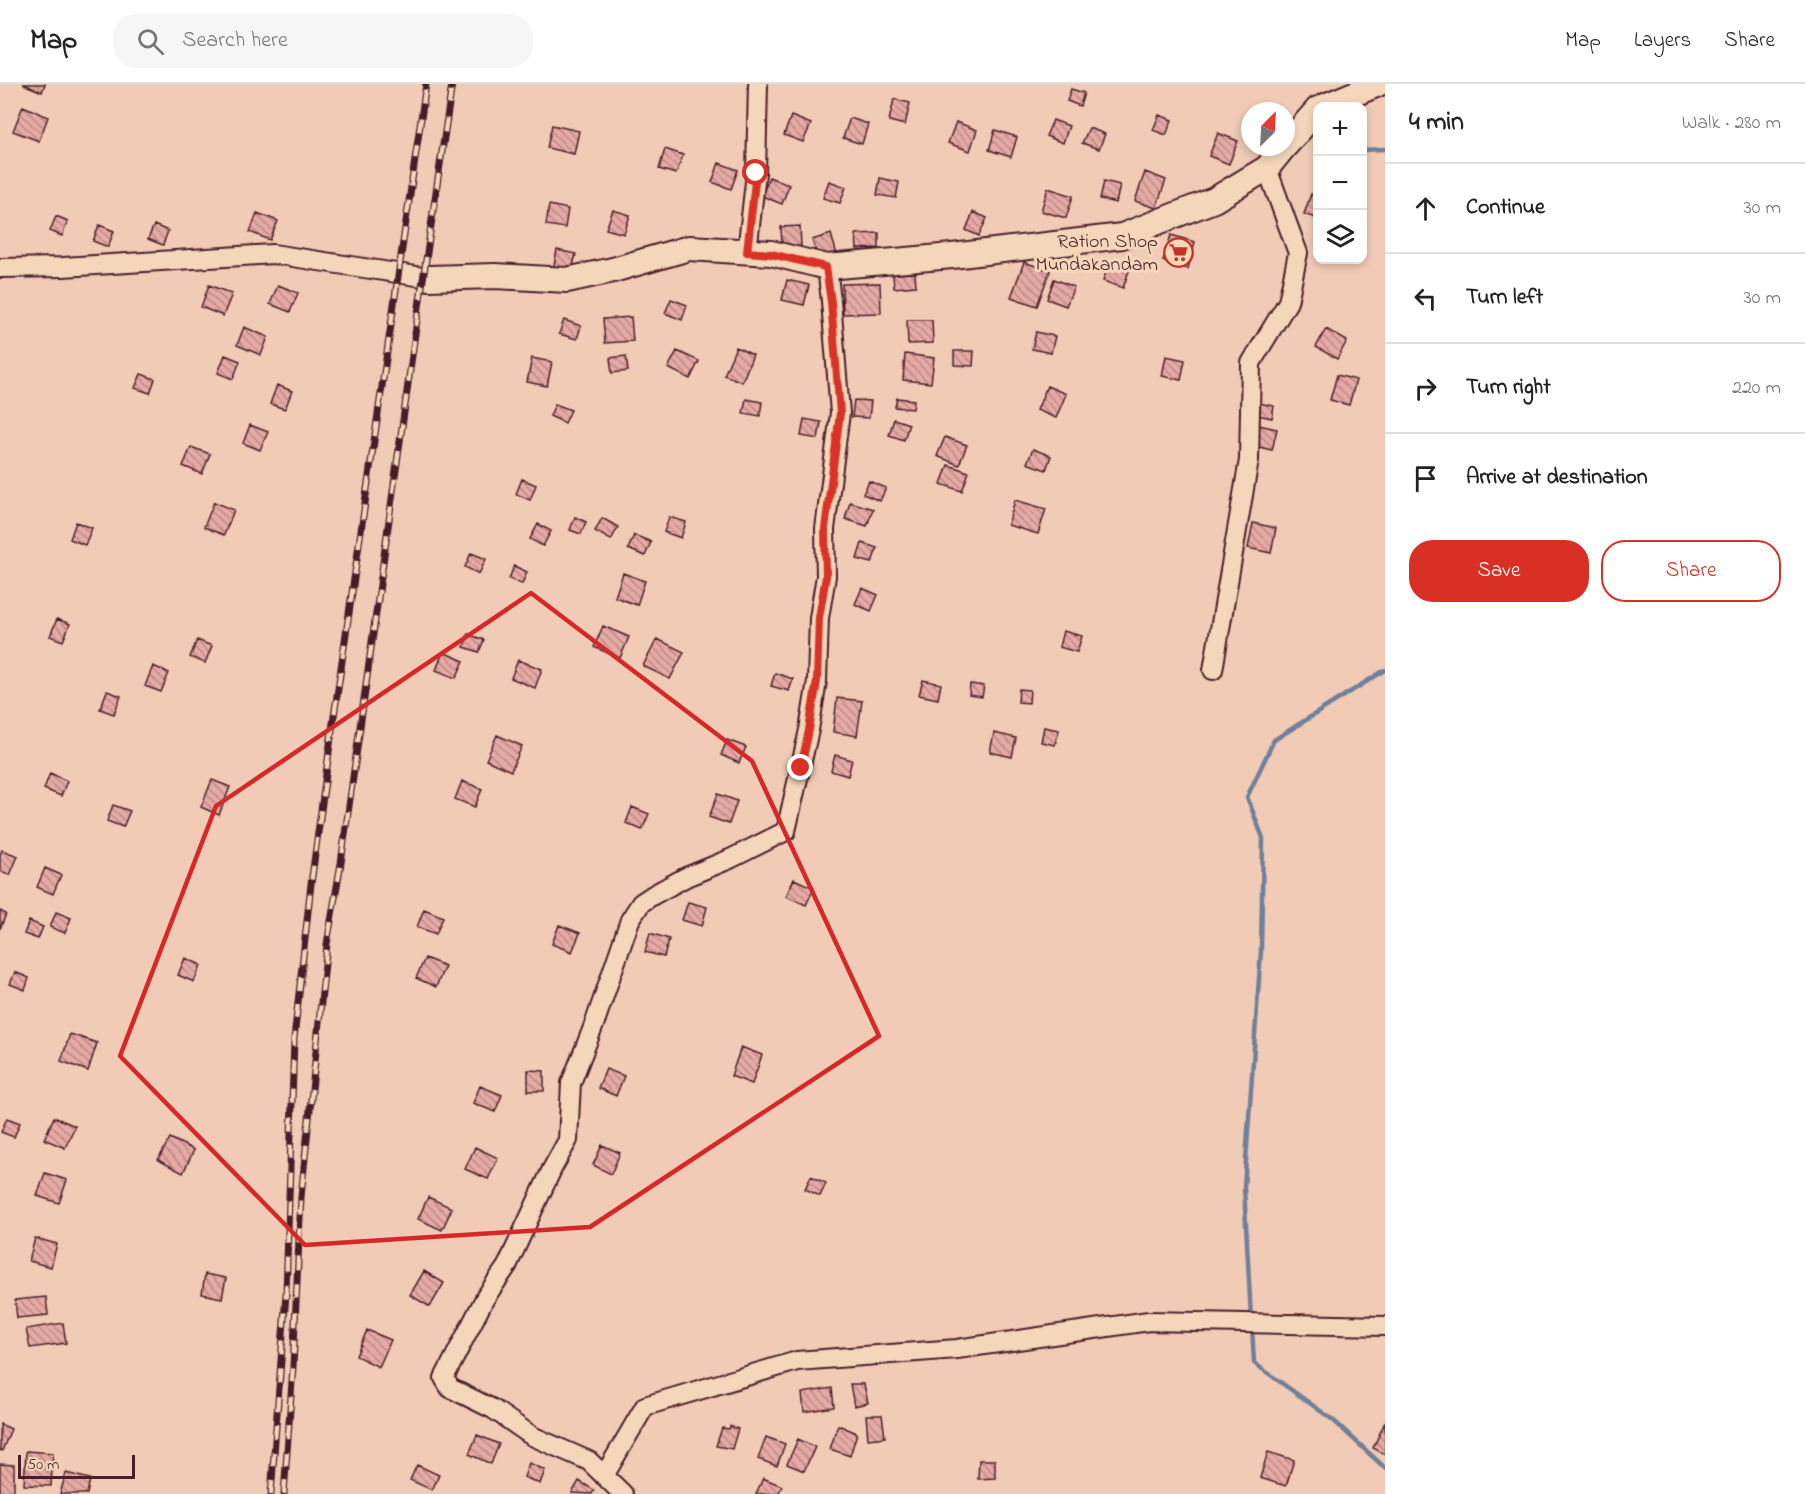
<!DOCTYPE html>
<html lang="en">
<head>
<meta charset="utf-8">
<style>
  body { margin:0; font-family:"Indie Flower",sans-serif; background:#f6f6f6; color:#222 }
  .controls { position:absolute; right:18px; top:18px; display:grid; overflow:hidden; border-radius:12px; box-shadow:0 3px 9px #0003 }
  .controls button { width:54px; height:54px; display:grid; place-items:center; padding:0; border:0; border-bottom:2px solid #e0e0e0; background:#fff; color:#222; font:30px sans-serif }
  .compass { position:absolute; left:1241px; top:18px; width:54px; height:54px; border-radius:50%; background:#fff; box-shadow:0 3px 9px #0003; rotate:24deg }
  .scale { position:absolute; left:18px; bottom:15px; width:117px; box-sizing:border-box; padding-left:6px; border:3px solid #4a1f2b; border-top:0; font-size:16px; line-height:21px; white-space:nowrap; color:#4a1f2b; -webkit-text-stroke:4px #f4d7ba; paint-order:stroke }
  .stop { position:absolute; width:18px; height:18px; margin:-14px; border:4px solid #d93025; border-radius:50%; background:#fff }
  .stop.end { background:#d93025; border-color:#fff; box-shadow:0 2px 6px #0008 }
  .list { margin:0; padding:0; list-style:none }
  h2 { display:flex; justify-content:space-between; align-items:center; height:78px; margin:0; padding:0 24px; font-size:26px }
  h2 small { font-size:20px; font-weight:400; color:#767676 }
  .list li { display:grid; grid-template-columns:39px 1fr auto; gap:18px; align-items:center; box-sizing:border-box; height:90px; padding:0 24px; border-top:2px solid #e0e0e0 }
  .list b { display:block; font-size:22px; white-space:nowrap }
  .list em { font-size:20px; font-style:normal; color:#767676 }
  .actions { display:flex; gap:12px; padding:18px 24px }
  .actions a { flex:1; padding:14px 0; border:2px solid #d93025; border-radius:24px; text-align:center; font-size:21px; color:#d93025 }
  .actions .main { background:#d93025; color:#fff }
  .icon { flex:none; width:33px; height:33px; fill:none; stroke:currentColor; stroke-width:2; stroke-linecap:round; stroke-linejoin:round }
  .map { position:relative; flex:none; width:1385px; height:1410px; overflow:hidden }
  header { display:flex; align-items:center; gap:36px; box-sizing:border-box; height:84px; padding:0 30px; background:#fff; border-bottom:2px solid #e0e0e0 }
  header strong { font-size:28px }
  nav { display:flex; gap:33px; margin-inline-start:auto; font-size:21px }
  .search { width:420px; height:54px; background:#f6f6f6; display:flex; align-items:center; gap:15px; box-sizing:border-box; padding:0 21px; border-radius:24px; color:#767676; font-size:22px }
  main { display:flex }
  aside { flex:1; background:#fff }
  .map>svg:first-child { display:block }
</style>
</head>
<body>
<header>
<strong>Map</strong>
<div class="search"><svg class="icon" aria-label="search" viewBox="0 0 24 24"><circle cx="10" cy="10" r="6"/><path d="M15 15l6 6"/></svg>Search here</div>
<nav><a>Map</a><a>Layers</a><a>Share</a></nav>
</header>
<main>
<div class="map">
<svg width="1385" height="1410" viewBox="0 0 1385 1410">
  <defs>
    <pattern id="building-back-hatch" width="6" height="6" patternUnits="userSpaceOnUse" patternTransform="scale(1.5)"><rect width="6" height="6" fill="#e5aaa3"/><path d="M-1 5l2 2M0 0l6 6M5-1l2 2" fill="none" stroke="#bc8a85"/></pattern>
  </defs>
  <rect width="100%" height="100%" fill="#f1cbb5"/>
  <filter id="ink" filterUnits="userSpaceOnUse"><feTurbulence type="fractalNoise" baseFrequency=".0167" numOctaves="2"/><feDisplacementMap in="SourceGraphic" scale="12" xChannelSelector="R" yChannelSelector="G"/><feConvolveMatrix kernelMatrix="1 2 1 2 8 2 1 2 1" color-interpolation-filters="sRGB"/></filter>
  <g filter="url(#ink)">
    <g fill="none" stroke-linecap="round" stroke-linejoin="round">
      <!-- stream -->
      <path stroke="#6f809b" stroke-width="4.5" d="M1362,66L1385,65
        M1251,1234L1244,1103L1261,867L1263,754L1247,713L1274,656L1385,586
        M1252,1243L1254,1279L1333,1336L1385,1384"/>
    </g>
    <!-- building -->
    <path fill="url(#building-back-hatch)" stroke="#4a1f2b" stroke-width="1.5" d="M23,0H45L42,8Z
      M1071,5L1084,9L1080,22L1067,17Z
      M894,15L910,19L905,41L889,37Z
      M23,22L48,33L39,57L13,47Z
      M1159,31L1172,36L1166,51L1153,46Z
      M791,32L811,40L803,58L784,51Z
      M850,34L868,40L862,60L843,54Z
      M1053,36L1069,42L1063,59L1046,52Z
      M956,38L977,46L970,67L948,59Z
      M552,41L579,47L574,70L547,64Z
      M1089,44L1105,50L1099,65L1082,59Z
      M995,46L1017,53L1011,73L989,66Z
      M1218,49L1238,57L1229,80L1209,72Z
      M665,65L683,71L676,90L659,85Z
      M719,79L738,86L731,105L712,98Z
      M1145,88L1166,96L1156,124L1135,117Z
      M769,93L789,101L782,120L762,112Z
      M880,94L899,98L896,114L877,111Z
      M829,97L846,103L840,119L823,114Z
      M1104,97L1120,101L1116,119L1100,115Z
      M1048,104L1073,112L1066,134L1041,127Z
      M1311,110L1318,113V135L1304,130Z
      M549,121L568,125L565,144L546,141Z
      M613,126L630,131L624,150L606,145Z
      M973,128L987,134L979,152L966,146Z
      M257,129L278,137L270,156L250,148Z
      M56,132L68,137L62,152L50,147Z
      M99,141L114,147L108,163L93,157Z
      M154,141L168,147L163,161L148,155Z
      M800,142L801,162L782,163L781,143Z
      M879,149V164L857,165L856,150Z
      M831,150L837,171L819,177L812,156Z
      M1171,151L1195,158L1188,185L1163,177Z
      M557,166L576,170L571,190L553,186Z
      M1110,177L1130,184L1123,204L1103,197Z
      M1024,178L1050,187L1037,222L1011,213Z
      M915,189L916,202L894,204L893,190Z
      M1054,195L1074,203L1066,222L1047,215Z
      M787,196L809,201L804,221L782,216Z
      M880,199L881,229L843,230L842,200Z
      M209,201L232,210L223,232L201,223Z
      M278,201L298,209L290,228L270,220Z
      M671,215L687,221L682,236L665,229Z
      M631,233L633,257L605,259L603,235Z
      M564,236L581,242L577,255L559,250Z
      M907,236H932L933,259L908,260Z
      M244,243L268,253L261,271L237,261Z
      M1326,245L1347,257L1337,275L1316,263Z
      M1036,248L1055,252L1051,269L1032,265Z
      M736,263L753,271L742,298L724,291Z
      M677,267L699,277L690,295L668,284Z
      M954,267H974L973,282L954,281Z
      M905,270L934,274L931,299L903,296Z
      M225,271L240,277L233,295L218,289Z
      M626,272L628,287L612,289L610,274Z
      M1166,272L1185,276L1181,296L1162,292Z
      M532,274L552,278L547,302L527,298Z
      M141,290L155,295L150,309L135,304Z
      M1337,291L1356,296L1349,321L1330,316Z
      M277,301L292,307L285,325L270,320Z
      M1047,302L1066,310L1056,334L1037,326Z
      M897,314L914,316L913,325L895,323Z
      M746,315L762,318L760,332L743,329Z
      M854,316L871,317L869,334L852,333Z
      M1259,319L1274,322L1272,334L1257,331Z
      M555,320L571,326L565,339L550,332Z
      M804,335L821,338L818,355L801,352Z
      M894,335L909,340L904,356L889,351Z
      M250,341L268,348L260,366L243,359Z
      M1259,341L1277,345L1272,366L1254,362Z
      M945,353L967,361L959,381L937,372Z
      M191,363L210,370L202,390L183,382Z
      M1033,365L1051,372L1046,386L1027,379Z
      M948,381L969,388L962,407L941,400Z
      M522,395L536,401L530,416L516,410Z
      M869,397L886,404L880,417L863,410Z
      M1015,416L1046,425L1038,450L1008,441Z
      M214,418L234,426L224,451L204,443Z
      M850,418L873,425L867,442L845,435Z
      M575,433L586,438L581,450L570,446Z
      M669,433L686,438L681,454L664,448Z
      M602,434L618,443L611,456L595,447Z
      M76,438L92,444L85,461L70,455Z
      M1253,439L1276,444L1271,469L1248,464Z
      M538,440L551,447L543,462L530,455Z
      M634,451L651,458L645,472L628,465Z
      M862,459L877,464L872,479L857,475Z
      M471,469L486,475L479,490L465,483Z
      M514,482L527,488L522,500L509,495Z
      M623,489L645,497L637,521L615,513Z
      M862,504L878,511L871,527L855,520Z
      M57,535L70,540L63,557L50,552Z
      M603,542L629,553L620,574L594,563Z
      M1063,547L1082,552L1077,568L1059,563Z
      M468,550L484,556L479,568L464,563Z
      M657,555L684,568L670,595L643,582Z
      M197,556L212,562L205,579L190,573Z
      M443,568L464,577L456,594L436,586Z
      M518,576L542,585L535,604L511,594Z
      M153,582L169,589L161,608L145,602Z
      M775,589L793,595L789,607L771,602Z
      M923,596L941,600L938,615L919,611Z
      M970,600L984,602L982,613L969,611Z
      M1019,605L1030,606L1029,619L1018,618Z
      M107,607L121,612L114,630L100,625Z
      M837,614L862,617L857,652L833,648Z
      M1044,643L1059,646L1055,661L1041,658Z
      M994,649L1016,654L1012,673L990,668Z
      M497,651L522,662L511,687L486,676Z
      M727,656L746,663L739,679L721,671Z
      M835,671L852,676L848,692L831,687Z
      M50,689L67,697L61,712L44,705Z
      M212,696L230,703L219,731L201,723Z
      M462,697L482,705L475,723L455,715Z
      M718,710L737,717L729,740L709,733Z
      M113,721L130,727L123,743L107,737Z
      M632,723L649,730L642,746L626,739Z
      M2,766L18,772L10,791L0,787V771Z
      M45,784L61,791L53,810L37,803Z
      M794,795L814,804L806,821L786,812Z
      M688,818L707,823L702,842L682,836Z
      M424,825L443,833L436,850L417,843Z
      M0,827L6,830L0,845Z
      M56,828L71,834L65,849L50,843Z
      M29,837L43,843L38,855L24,850Z
      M559,841L580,849L572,868L552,860Z
      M650,849L669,855L664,873L645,868Z
      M185,874L201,881L194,898L178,891Z
      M425,874L445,882L436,903L416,894Z
      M15,888L29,894L25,906L10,900Z
      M70,950L97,959L88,987L61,977Z
      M741,963L762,971L752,1000L731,992Z
      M606,985L624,992L616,1012L598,1004Z
      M528,986L544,987V1007H528Z
      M480,1002L502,1011L495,1028L473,1019Z
      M54,1033L75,1042L65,1064L44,1055Z
      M7,1034L20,1039L14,1053L1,1048Z
      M170,1054L194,1066L183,1089L158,1076Z
      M602,1061L620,1069L611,1090L593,1081Z
      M475,1063L498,1074L488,1095L465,1085Z
      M45,1089L67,1096L59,1119L37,1112Z
      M811,1092L826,1099L820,1112L805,1105Z
      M428,1113L452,1124L442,1146L418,1135Z
      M35,1154L57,1160L51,1183L29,1177Z
      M424,1187L444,1199L430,1223L410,1211Z
      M205,1190L226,1194L222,1214L202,1210Z
      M46,1213L48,1231L17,1234L15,1216Z
      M63,1239L66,1259L30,1264L26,1245Z
      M367,1246L391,1256L379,1283L356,1272Z
      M850,1300H864L868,1319L854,1322Z
      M832,1304L834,1323L804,1328L802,1309Z
      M866,1331H882L885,1353L868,1355Z
      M1385,1338V1370L1373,1364Z
      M0,1340L11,1345L2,1367L0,1366Z
      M838,1341L857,1349L850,1372L830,1365Z
      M730,1342L738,1345L732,1365L716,1362L722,1344L729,1345Z
      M477,1351L499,1360L491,1380L469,1370Z
      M766,1353L785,1360L777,1382L758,1375Z
      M798,1355L815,1363L804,1387L787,1380Z
      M26,1367L53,1369L51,1402L24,1401Z
      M1268,1368L1294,1376L1286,1402L1260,1394Z
      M979,1376H995V1394L978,1395Z
      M529,1379L545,1386L540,1400L524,1393Z
      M0,1380L14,1381V1410H0Z
      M417,1381L439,1391L432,1406L410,1396Z
      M66,1389L90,1395L87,1410H60Z
      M763,1394L782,1402L778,1410H756Z
      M579,1397L594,1406L592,1410L572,1409Z"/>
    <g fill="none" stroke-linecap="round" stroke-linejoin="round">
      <defs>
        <path id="street" d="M747,168L756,89L758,0
          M0,184L63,183L273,170L429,194
          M1213,586L1249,376L1251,279L1288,218L1298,169L1267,84
          M604,1392L645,1322L797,1277L957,1265L1149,1237L1385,1242
          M623,1410L589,1377L532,1352L493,1325L450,1304L444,1294L485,1214L507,1182L552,1085L568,1056L571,999L594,941L630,836L641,819L653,811L686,793L730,775L786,747L809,646L817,597L819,534L826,492L825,445L840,329L831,217L827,183"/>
        <path id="secondary" d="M1325,22L1378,0
          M1286,61L1318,25
          M429,194L495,192L567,196L613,186L689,164L771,169L827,183L952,172L1122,152L1214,116L1267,84L1284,63"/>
      </defs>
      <!-- street casing -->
      <use href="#street" stroke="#4a1f2b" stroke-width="22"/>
      <!-- secondary casing -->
      <use href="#secondary" stroke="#4a1f2b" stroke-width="28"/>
      <!-- street -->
      <use href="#street" stroke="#f4d7ba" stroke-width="18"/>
      <!-- secondary -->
      <use href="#secondary" stroke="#f4d7ba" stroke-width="24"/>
      <defs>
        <path id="rail" d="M271,1410L286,1210L294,955L311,800L332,646L426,0
          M284,1410L293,1283L301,1113L327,860L341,779L416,243L452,0"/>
      </defs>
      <!-- rail casing -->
      <use href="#rail" stroke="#4a1f2b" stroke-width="7"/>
      <!-- rail -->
      <use href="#rail" stroke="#f4d7ba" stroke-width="4.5" stroke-dasharray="14" stroke-linecap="butt"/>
    </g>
  </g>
  <g fill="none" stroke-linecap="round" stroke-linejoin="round" filter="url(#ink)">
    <!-- route -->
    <path stroke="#d93025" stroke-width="8" d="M756,89L747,168L771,170L826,183L831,218L840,329L825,445L826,492L819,534L817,597L809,646L801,684"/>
  </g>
  <!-- marked area -->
  <path fill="none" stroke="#d62828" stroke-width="4.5" stroke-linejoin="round" d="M531,509L752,677L879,952L590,1143L305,1161L120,972L216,722Z"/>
  <!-- icons -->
  <defs>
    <symbol id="supermarket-ring" viewBox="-11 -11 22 22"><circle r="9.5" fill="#f4d7ba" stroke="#c8321e" stroke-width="1.5"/><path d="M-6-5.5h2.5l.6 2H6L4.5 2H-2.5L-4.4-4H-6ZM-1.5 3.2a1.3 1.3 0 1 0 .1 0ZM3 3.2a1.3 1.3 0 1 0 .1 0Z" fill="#c8321e"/></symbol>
  </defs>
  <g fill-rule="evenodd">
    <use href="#supermarket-ring" x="1162" y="152" width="33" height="33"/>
  </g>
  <g text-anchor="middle" stroke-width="6" stroke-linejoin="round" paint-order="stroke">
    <!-- poi labels -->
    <g font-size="20" fill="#4a1f2b" stroke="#f4d7ba" text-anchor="end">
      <text x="1158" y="163">Ration Shop<tspan x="1158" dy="23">Mundakandam</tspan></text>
    </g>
  </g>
</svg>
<div class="controls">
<button>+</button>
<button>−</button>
<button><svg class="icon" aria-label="layers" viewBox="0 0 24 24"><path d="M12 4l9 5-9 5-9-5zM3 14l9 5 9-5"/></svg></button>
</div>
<svg class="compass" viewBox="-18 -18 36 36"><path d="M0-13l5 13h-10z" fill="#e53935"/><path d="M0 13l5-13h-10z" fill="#767676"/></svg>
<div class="scale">50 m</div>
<div class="stop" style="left:756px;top:89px"></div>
<div class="stop end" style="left:801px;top:684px"></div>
</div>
<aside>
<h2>4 min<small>Walk · 280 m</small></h2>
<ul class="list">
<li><svg class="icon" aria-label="ahead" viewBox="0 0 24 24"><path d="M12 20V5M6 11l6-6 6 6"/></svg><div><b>Continue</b></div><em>30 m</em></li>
<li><svg class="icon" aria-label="left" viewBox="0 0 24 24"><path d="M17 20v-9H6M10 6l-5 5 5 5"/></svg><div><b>Turn left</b></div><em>30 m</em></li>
<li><svg class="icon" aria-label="right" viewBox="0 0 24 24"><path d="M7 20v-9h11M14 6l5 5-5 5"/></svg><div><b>Turn right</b></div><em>220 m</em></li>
<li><svg class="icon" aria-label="arrive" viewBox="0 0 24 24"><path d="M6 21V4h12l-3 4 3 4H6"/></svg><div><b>Arrive at destination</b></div></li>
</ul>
<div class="actions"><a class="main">Save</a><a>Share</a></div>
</aside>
</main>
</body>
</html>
